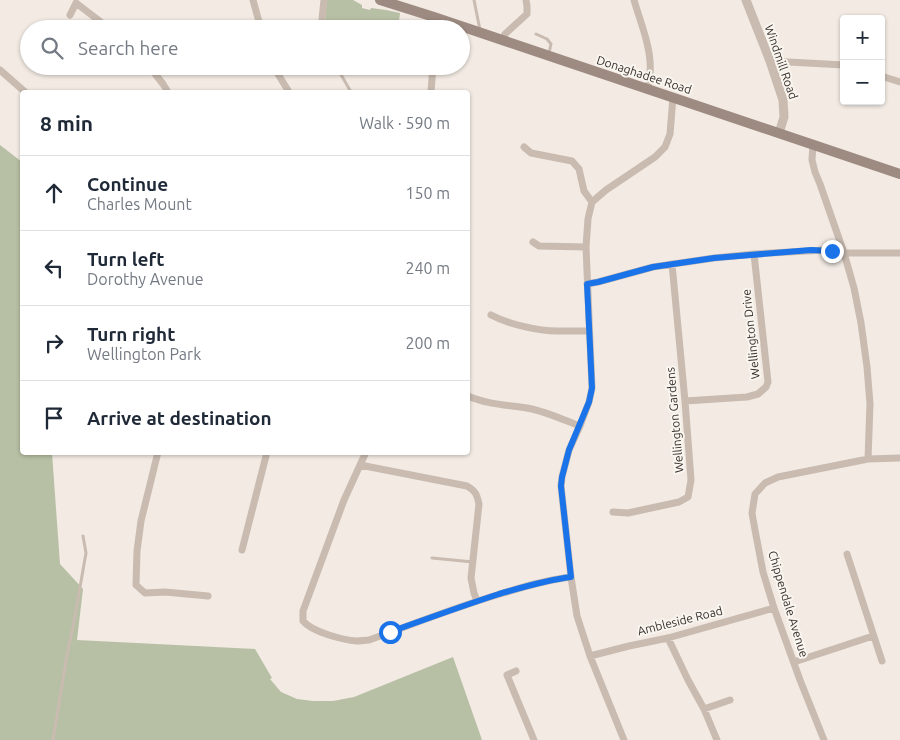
<!DOCTYPE html>
<html lang="en">
<head>
<meta charset="utf-8">
<style>
  body { margin:0; font-family:Ubuntu,sans-serif; background:#f2f2f3; color:#1f2937 }
  .controls { position:absolute; right:15px; top:15px; display:grid; overflow:hidden; border-radius:5px; box-shadow:0 1px 4px #0004 }
  .controls button { width:45px; height:45px; display:grid; place-items:center; padding:0; border:0; border-bottom:1px solid #e0e1e3; background:#fff; color:#1f2937; font:25px sans-serif }
  .stop { position:absolute; width:15px; height:15px; margin:-11px; border:4px solid #1a73e8; border-radius:50%; background:#fff }
  .stop.end { background:#1a73e8; border-color:#fff; box-shadow:0 1px 5px #0008 }
  .list { margin:0; padding:0; list-style:none }
  h2 { display:flex; justify-content:space-between; align-items:center; height:65px; margin:0; padding:0 20px; font-size:21px }
  h2 small { font-size:16px; font-weight:400; color:#747a83 }
  .list li { display:grid; grid-template-columns:32px 1fr auto; gap:15px; align-items:center; box-sizing:border-box; height:75px; padding:0 20px; border-top:1px solid #e0e1e3 }
  .list b { display:block; font-size:19px; white-space:nowrap }
  .list p { margin:0; font-size:16px; white-space:nowrap; color:#747a83 }
  .list em { font-size:16px; font-style:normal; color:#747a83 }
  .icon { flex:none; width:28px; height:28px; fill:none; stroke:currentColor; stroke-width:2; stroke-linecap:round; stroke-linejoin:round }
  .map { position:relative; flex:none; width:900px; height:740px; overflow:hidden }
  .search { position:absolute; background:#fff; box-shadow:0 1px 4px #0004; left:20px; top:20px; width:450px; height:55px; display:flex; align-items:center; gap:12px; box-sizing:border-box; padding:0 18px; border-radius:28px; color:#747a83; font-size:19px }
  .panel { position:absolute; background:#fff; box-shadow:0 1px 4px #0004; left:20px; top:90px; width:450px; height:365px; border-radius:5px }
  .map>svg:first-child { display:block }
</style>
</head>
<body>
<div class="map">
<svg width="900" height="740" viewBox="0 0 900 740">
  <rect width="100%" height="100%" fill="#f2eae3"/>
  <!-- green -->
  <path fill="#b7c0a4" d="M327,0H353L362,5V8L370,10L371,8L386,10L400,13L398,29H328L325,21Z
    M0,145L22,162V452L52,453L60,564L83,589L77,640L255,649L272,678L270,679L281,692L297,699L313,701H333L354,697L453,657L482,740H0Z"/>
  <g fill="none" stroke-linecap="round" stroke-linejoin="round">
    <!-- service -->
    <path stroke="#c9bbb0" stroke-width="3" d="M474,0L480,30
      M536,34L547,39L551,44L549,53
      M336,66L351,92
      M432,558L473,562
      M53,740L67,655L73,627L86,553L83,536"/>
    <!-- minor -->
    <path stroke="#c9bbb0" stroke-width="7" d="M253,0L261,29
      M634,0C642,28 657,59 647,89
      M70,15L76,3L110,29
      M323,29L322,19L324,0
      M434,29V17
      M502,40L505,34L527,14V6L526,0
      M770,61L844,65
      M149,66L163,84L168,92
      M273,66L289,92
      M0,70L25,92
      M881,76L900,82
      M431,92L433,66
      M813,144L812,160L815,172L820,184L844,253L854,288L861,323L867,367L870,404L868,459L778,477L765,483L755,494L752,513L755,530L763,572L774,608L800,680L824,740
      M524,147L531,153L572,161L579,169L584,191L592,202
      M533,242L539,246L586,247
      M844,253H900
      M587,284L598,282L653,267L714,258L754,254L842,249
      M491,315C508,324 538,331 557,331C568,331 578,331 589,331
      M468,396C488,405 511,405 532,409C549,413 564,420 580,426
      M685,401L747,397L758,394L766,387L768,382L754,254
      M158,452L141,521L137,551L136,585L145,593L165,592L208,596
      M366,452L344,500L303,611V621C312,632 343,640 357,641C361,641 365,640 369,640C413,624 456,607 500,594C523,587 546,580 571,577
      M868,459L900,458
      M360,465L467,486C476,491 477,495 479,504L471,578L474,593L477,601
      M613,512L628,513L679,502L688,497L691,480L685,401L672,264
      M242,550L267,452
      M847,554L882,661
      M668,638L688,680L704,709L717,740
      M590,656L629,646L668,638L774,608
      M794,662L873,636
      M516,671L507,675L534,740
      M704,709L730,700
      M624,740L590,656L577,616L571,577L561,486L562,477L569,450L580,426L589,402L592,388L586,247L588,219L592,202L606,190L655,157L665,147L670,134L673,97"/>
    <!-- tertiary -->
    <path stroke="#c9bbb0" stroke-width="9" d="M746,0L770,61L783,100L784,117L779,133"/>
    <!-- secondary -->
    <path stroke="#9d8b81" stroke-width="10" d="M380,0L434,17L900,174"/>
  </g>
  <g fill="none" stroke-linecap="round" stroke-linejoin="round">
    <!-- route -->
    <path stroke="#1a73e8" stroke-width="6" d="M390,632C426,619 462,606 499,594C523,587 546,580 571,577L561,486L562,477L569,450L589,402L592,388L587,284L598,282L653,267L714,258L811,250L832,251"/>
  </g>
  <g text-anchor="middle" stroke-width="4" stroke-linejoin="round" paint-order="stroke">
    <!-- street labels -->
    <g font-size="12" fill="#39302d" stroke="#f9f5ef">
      <text transform="translate(781 62) rotate(71)" y="4">Windmill Road</text>
      <text transform="translate(644 75) rotate(18)" y="4">Donaghadee Road</text>
      <text transform="translate(751 334) rotate(-96)" y="4">Wellington Drive</text>
      <text transform="translate(675 420) rotate(-95)" y="4">Wellington Gardens</text>
      <text transform="translate(788 604) rotate(73)" y="4">Chippendale Avenue</text>
      <text transform="translate(680 621) rotate(-14)" y="4">Ambleside Road</text>
    </g>
  </g>
</svg>
<div class="controls">
<button>+</button>
<button>−</button>
</div>
<div class="stop" style="left:390px;top:632px"></div>
<div class="stop end" style="left:832px;top:251px"></div>
<div class="search"><svg class="icon" aria-label="search" viewBox="0 0 24 24"><circle cx="10" cy="10" r="6"/><path d="M15 15l6 6"/></svg>Search here</div>
<section class="panel">
<h2>8 min<small>Walk · 590 m</small></h2>
<ul class="list">
<li><svg class="icon" aria-label="ahead" viewBox="0 0 24 24"><path d="M12 20V5M6 11l6-6 6 6"/></svg><div><b>Continue</b><p>Charles Mount</p></div><em>150 m</em></li>
<li><svg class="icon" aria-label="left" viewBox="0 0 24 24"><path d="M17 20v-9H6M10 6l-5 5 5 5"/></svg><div><b>Turn left</b><p>Dorothy Avenue</p></div><em>240 m</em></li>
<li><svg class="icon" aria-label="right" viewBox="0 0 24 24"><path d="M7 20v-9h11M14 6l5 5-5 5"/></svg><div><b>Turn right</b><p>Wellington Park</p></div><em>200 m</em></li>
<li><svg class="icon" aria-label="arrive" viewBox="0 0 24 24"><path d="M6 21V4h12l-3 4 3 4H6"/></svg><div><b>Arrive at destination</b></div></li>
</ul>
</section>
</div>
</body>
</html>
